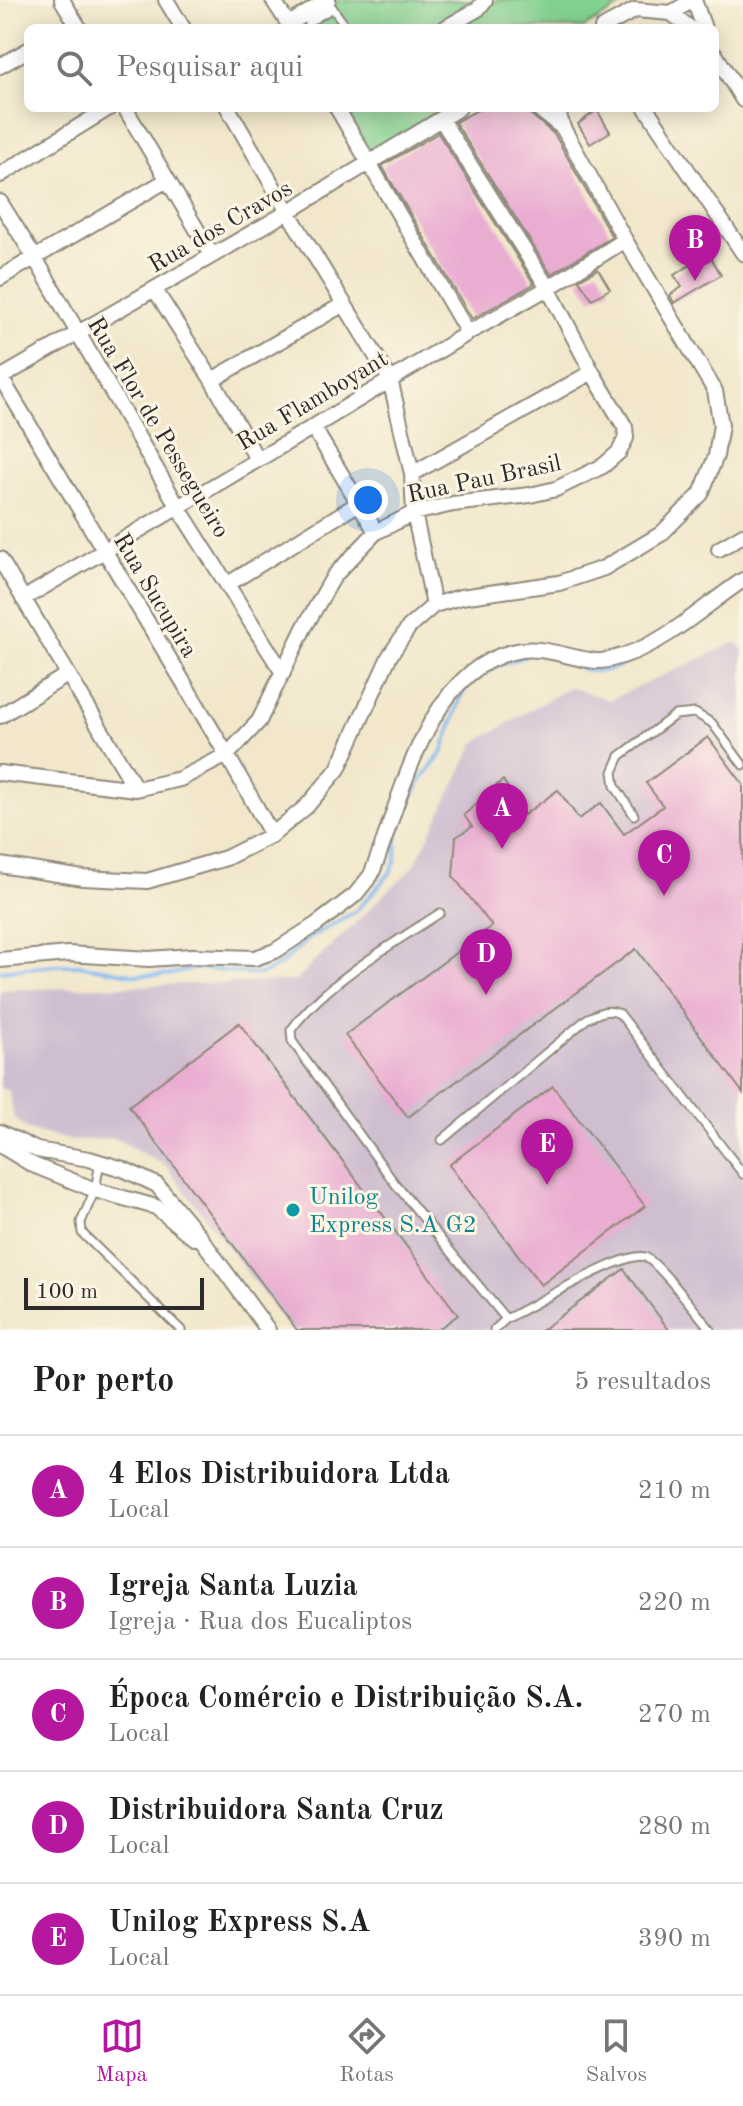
<!DOCTYPE html>
<html lang="pt">
<head>
<meta charset="utf-8">
<style>
  body { margin:0; font-family:"Old Standard TT",serif; background:#f2f2f2; color:#222 }
  .scale { position:absolute; left:24px; bottom:20px; width:180px; box-sizing:border-box; padding-left:8px; border:4px solid #2b2b2b; border-top:0; font-size:22px; line-height:28px; white-space:nowrap; color:#2b2b2b; -webkit-text-stroke:6px #fcf5e5; paint-order:stroke }
  .you { position:absolute; left:368px; top:500px; width:28px; height:28px; margin:-20px; border:6px solid #fff; border-radius:50%; background:#1a73e8; box-shadow:0 0 0 12px #1a73e833 }
  .badge { display:grid; place-items:center; width:52px; height:52px; border-radius:50%; background:#b5179e; color:#fff; font-size:26px; font-weight:700 }
  .pin { position:absolute; translate:-50% -66px; filter:drop-shadow(0 2px 4px #0008) }
  .pin::after { content:''; position:absolute; top:42px; width:28px; height:24px; background:inherit; clip-path:polygon(0 0,100% 0,50% 100%) }
  .list { margin:0; padding:0; list-style:none }
  h2 { display:flex; justify-content:space-between; align-items:center; height:104px; margin:0; padding:0 32px; font-size:34px }
  h2 small { font-size:26px; font-weight:400; color:#767676 }
  .list li { display:grid; grid-template-columns:52px 1fr auto; gap:24px; align-items:center; box-sizing:border-box; height:112px; padding:0 32px; border-top:2px solid #e0e0e0 }
  .list b { display:block; font-size:30px; white-space:nowrap }
  .list p { margin:0; font-size:26px; white-space:nowrap; color:#767676 }
  .list em { font-size:26px; font-style:normal; color:#767676 }
  .icon { flex:none; width:44px; height:44px; fill:none; stroke:currentColor; stroke-width:2; stroke-linecap:round; stroke-linejoin:round }
  .map { position:relative; flex:none; width:743px; height:1330px; overflow:hidden }
  .search { position:absolute; background:#fff; box-shadow:0 4px 20px #0003; left:24px; right:24px; top:24px; height:88px; display:flex; align-items:center; gap:20px; box-sizing:border-box; padding:0 28px; border-radius:12px; color:#767676; font-size:30px }
  .sheet { height:664px; background:#fff }
  nav { display:flex; justify-content:space-around; align-items:center; box-sizing:border-box; height:112px; border-top:2px solid #e0e0e0; background:#fff; font-size:22px; color:#767676 }
  nav a { display:grid; justify-items:center; gap:4px }
  nav .on { color:#b5179e }
  .map>svg:first-child { display:block }
</style>
</head>
<body>
<div class="map">
<svg width="743" height="1330" viewBox="0 0 743 1330">
  <rect width="100%" height="100%" fill="#fcf5e5"/>
  <filter id="ink" filterUnits="userSpaceOnUse"><feTurbulence type="fractalNoise" baseFrequency=".0125" numOctaves="2"/><feDisplacementMap in="SourceGraphic" scale="16" xChannelSelector="R" yChannelSelector="G"/><feConvolveMatrix kernelMatrix="1 2 1 2 8 2 1 2 1" color-interpolation-filters="sRGB"/></filter>
  <filter id="wash" filterUnits="userSpaceOnUse"><feTurbulence type="fractalNoise" baseFrequency=".006" numOctaves="4" result="noise"/><feDisplacementMap in="SourceGraphic" scale="32" xChannelSelector="R" yChannelSelector="G"/><feGaussianBlur stdDeviation="1.8" result="paint"/><feColorMatrix in="noise" values="0 0 0 0 0 0 0 0 0 0 0 0 0 0 0 0 0 1.4 0 .05"/><feComposite in="paint" operator="in"/></filter>
  <g filter="url(#wash)">
    <rect width="100%" height="100%" fill="#f2e7cb"/>
    <!-- industrial -->
    <path fill="#cfbdd0" d="M737,642L743,650V1330H291L166,1166L115,1138L73,1141L29,1130L14,1118L9,1090L0,1088V990L295,981L414,866L475,743L569,687L609,700Z"/>
    <!-- green -->
    <path fill="#82d08f" stroke="#567e5d" stroke-width="2" d="M335,0H485L437,28H297L294,24Z
      M497,0H631L584,28H449Z
      M338,108H448L366,156Z"/>
    <g fill="none" stroke-linecap="round" stroke-linejoin="round">
      <!-- stream -->
      <path stroke="#82baf3" stroke-width="4" d="M731,596L743,589
        M571,663C594,678 614,670 637,658
        M478,677L499,665L524,657
        M0,971L57,965H78L137,975H169L196,968L260,975L280,965L309,938L356,911L390,873L396,860L397,835L406,808L423,778L443,751L461,696L468,685"/>
    </g>
    <g id="blocks">
      <!-- building -->
      <path fill="#eaadd2" d="M481,108H514L528,112L555,135L612,237L551,274L455,122Z
        M597,110L610,132L590,144L578,124Z
        M438,133L534,284L472,319L382,166Z
        M709,254L721,275L674,303L670,295L682,287L674,275Z
        M598,269L610,289L592,299L579,280Z
        M708,737L743,784V1093L636,949L408,1117L345,1035L492,926L453,876L456,837L472,827L464,815L503,780L524,815L558,790L579,819L601,803L624,834L663,806L646,783Z
        M239,1023L458,1315L437,1330H297L129,1106Z
        M553,1086L645,1206L541,1285L449,1165Z
        M624,1269L669,1330H542Z"/>
    </g>
  </g>
  <g filter="url(#ink)">
    <use href="#blocks" fill-opacity="0" stroke="#8e897b" stroke-width="2"/>
    <g fill="none" stroke-linecap="round" stroke-linejoin="round">
      <defs>
        <path id="lane" d="M331,6L347,28
          M309,28V22L333,8
          M634,815L615,786L613,772L620,756L675,715L695,713L712,723L743,765
          M440,913C391,945 325,983 291,1030L292,1041L393,1181L506,1319
          M442,1140L588,1018C600,1013 607,1008 620,1014L743,1174
          M100,1162L95,1190L81,1222L82,1233L181,1330
          M494,1330L506,1319C529,1308 625,1250 645,1257C659,1263 699,1316 711,1330"/>
        <path id="street" d="M62,0L79,28
          M166,0L183,28
          M273,0L291,28
          M694,0L704,28
          M671,13L690,28
          M289,24L328,0
          M445,28L478,9L485,0
          M602,28L635,10L671,13L693,0
          M715,54L743,100
          M0,66L28,50
          M125,108L212,255
          M228,108L288,212L390,379L412,474L414,513L434,605
          M337,108L468,333
          M537,108L563,128
          M646,108L743,253
          M0,175L109,108
          M0,202L35,258L178,507L283,673
          M0,278L167,180
          M155,290L212,380L257,459
          M0,378L288,212L459,108
          M1,378L227,755L272,835
          M212,380L344,304
          M313,427L376,532
          M412,474L592,372
          M719,549L743,535
          M0,559L136,789
          M228,584L359,503
          M23,599L313,427L468,333L548,288L625,240
          M0,716L67,675
          M0,773L136,789L180,779L227,755L259,721L304,628L334,576L376,532L414,513L453,504L530,495L556,489L603,466L619,452L626,438L625,427L592,372L548,288L441,119
          M0,865L83,878L147,881L226,858L272,835L307,806L338,769L389,657L409,627L434,605L461,597L559,583L604,568L661,534L701,494L716,456L721,425L715,391L625,240L563,128L557,108
          M0,960L68,954L149,959L192,956L255,958L275,951L317,924L355,895L371,875C401,804 423,674 512,652C541,644 567,658 596,661C604,662 616,658 625,655C670,640 704,606 743,580
          M0,1132L37,1150L89,1159L123,1169L157,1185L197,1233L268,1330
          M0,1145L33,1165L95,1190L156,1207L194,1238"/>
      </defs>
      <!-- lane casing -->
      <use href="#lane" stroke="#8e897b" stroke-width="11"/>
      <!-- street casing -->
      <use href="#street" stroke="#8e897b" stroke-width="18"/>
      <!-- lane -->
      <use href="#lane" stroke="#fff" stroke-width="7"/>
      <!-- street -->
      <use href="#street" stroke="#fff" stroke-width="14"/>
    </g>
  </g>
  <!-- markers -->
  <circle fill="#0f9aa8" stroke="#fcf5e5" stroke-width="3" cx="293" cy="1210" r="8"/>
  <g text-anchor="middle" stroke-width="6" stroke-linejoin="round" paint-order="stroke">
    <!-- street labels -->
    <g font-size="24" fill="#2b2b2b" stroke="#fcf5e5">
      <text transform="translate(220 226) rotate(-30)" y="8">Rua dos Cravos</text>
      <text transform="translate(312 400) rotate(-31)" y="8">Rua Flamboyant</text>
      <text transform="translate(159 427) rotate(59)" y="8">Rua Flor de Pessegueiro</text>
      <text transform="translate(484 478) rotate(-12)" y="8">Rua Pau Brasil</text>
      <text transform="translate(156 595) rotate(59)" y="8">Rua Sucupira</text>
    </g>
    <!-- culture labels -->
    <g font-size="24" fill="#0d838f" stroke="#fcf5e5" text-anchor="start">
      <text x="309" y="1204">Unilog<tspan x="309" dy="28">Express S.A G2</tspan></text>
    </g>
  </g>
</svg>
<div class="scale">100 m</div>
<div class="you"></div>
<div class="pin badge" style="left:502px;top:849px">A</div>
<div class="pin badge" style="left:695px;top:281px">B</div>
<div class="pin badge" style="left:664px;top:896px">C</div>
<div class="pin badge" style="left:486px;top:995px">D</div>
<div class="pin badge" style="left:547px;top:1185px">E</div>
<div class="search"><svg class="icon" aria-label="search" viewBox="0 0 24 24"><circle cx="10" cy="10" r="6"/><path d="M15 15l6 6"/></svg>Pesquisar aqui</div>
</div>
<section class="sheet">
<h2>Por perto<small>5 resultados</small></h2>
<ul class="list">
<li><span class="badge">A</span><div><b>4 Elos Distribuidora Ltda</b><p>Local</p></div><em>210 m</em></li>
<li><span class="badge">B</span><div><b>Igreja Santa Luzia</b><p>Igreja · Rua dos Eucaliptos</p></div><em>220 m</em></li>
<li><span class="badge">C</span><div><b>Época Comércio e Distribuição S.A.</b><p>Local</p></div><em>270 m</em></li>
<li><span class="badge">D</span><div><b>Distribuidora Santa Cruz</b><p>Local</p></div><em>280 m</em></li>
<li><span class="badge">E</span><div><b>Unilog Express S.A</b><p>Local</p></div><em>390 m</em></li>
</ul>
</section>
<nav>
<a class="on"><svg class="icon" aria-label="map" viewBox="0 0 24 24"><path d="M3 6l6-2 6 2 6-2v14l-6 2-6-2-6 2zM9 4v14M15 6v14"/></svg>Mapa</a>
<a><svg class="icon" aria-label="directions" viewBox="0 0 24 24"><path d="M12 3l9 9-9 9-9-9zM9 14v-3h6M13 9l2 2-2 2"/></svg>Rotas</a>
<a><svg class="icon" aria-label="saved" viewBox="0 0 24 24"><path d="M7 4h10v16l-5-4-5 4z"/></svg>Salvos</a>
</nav>
</body>
</html>
